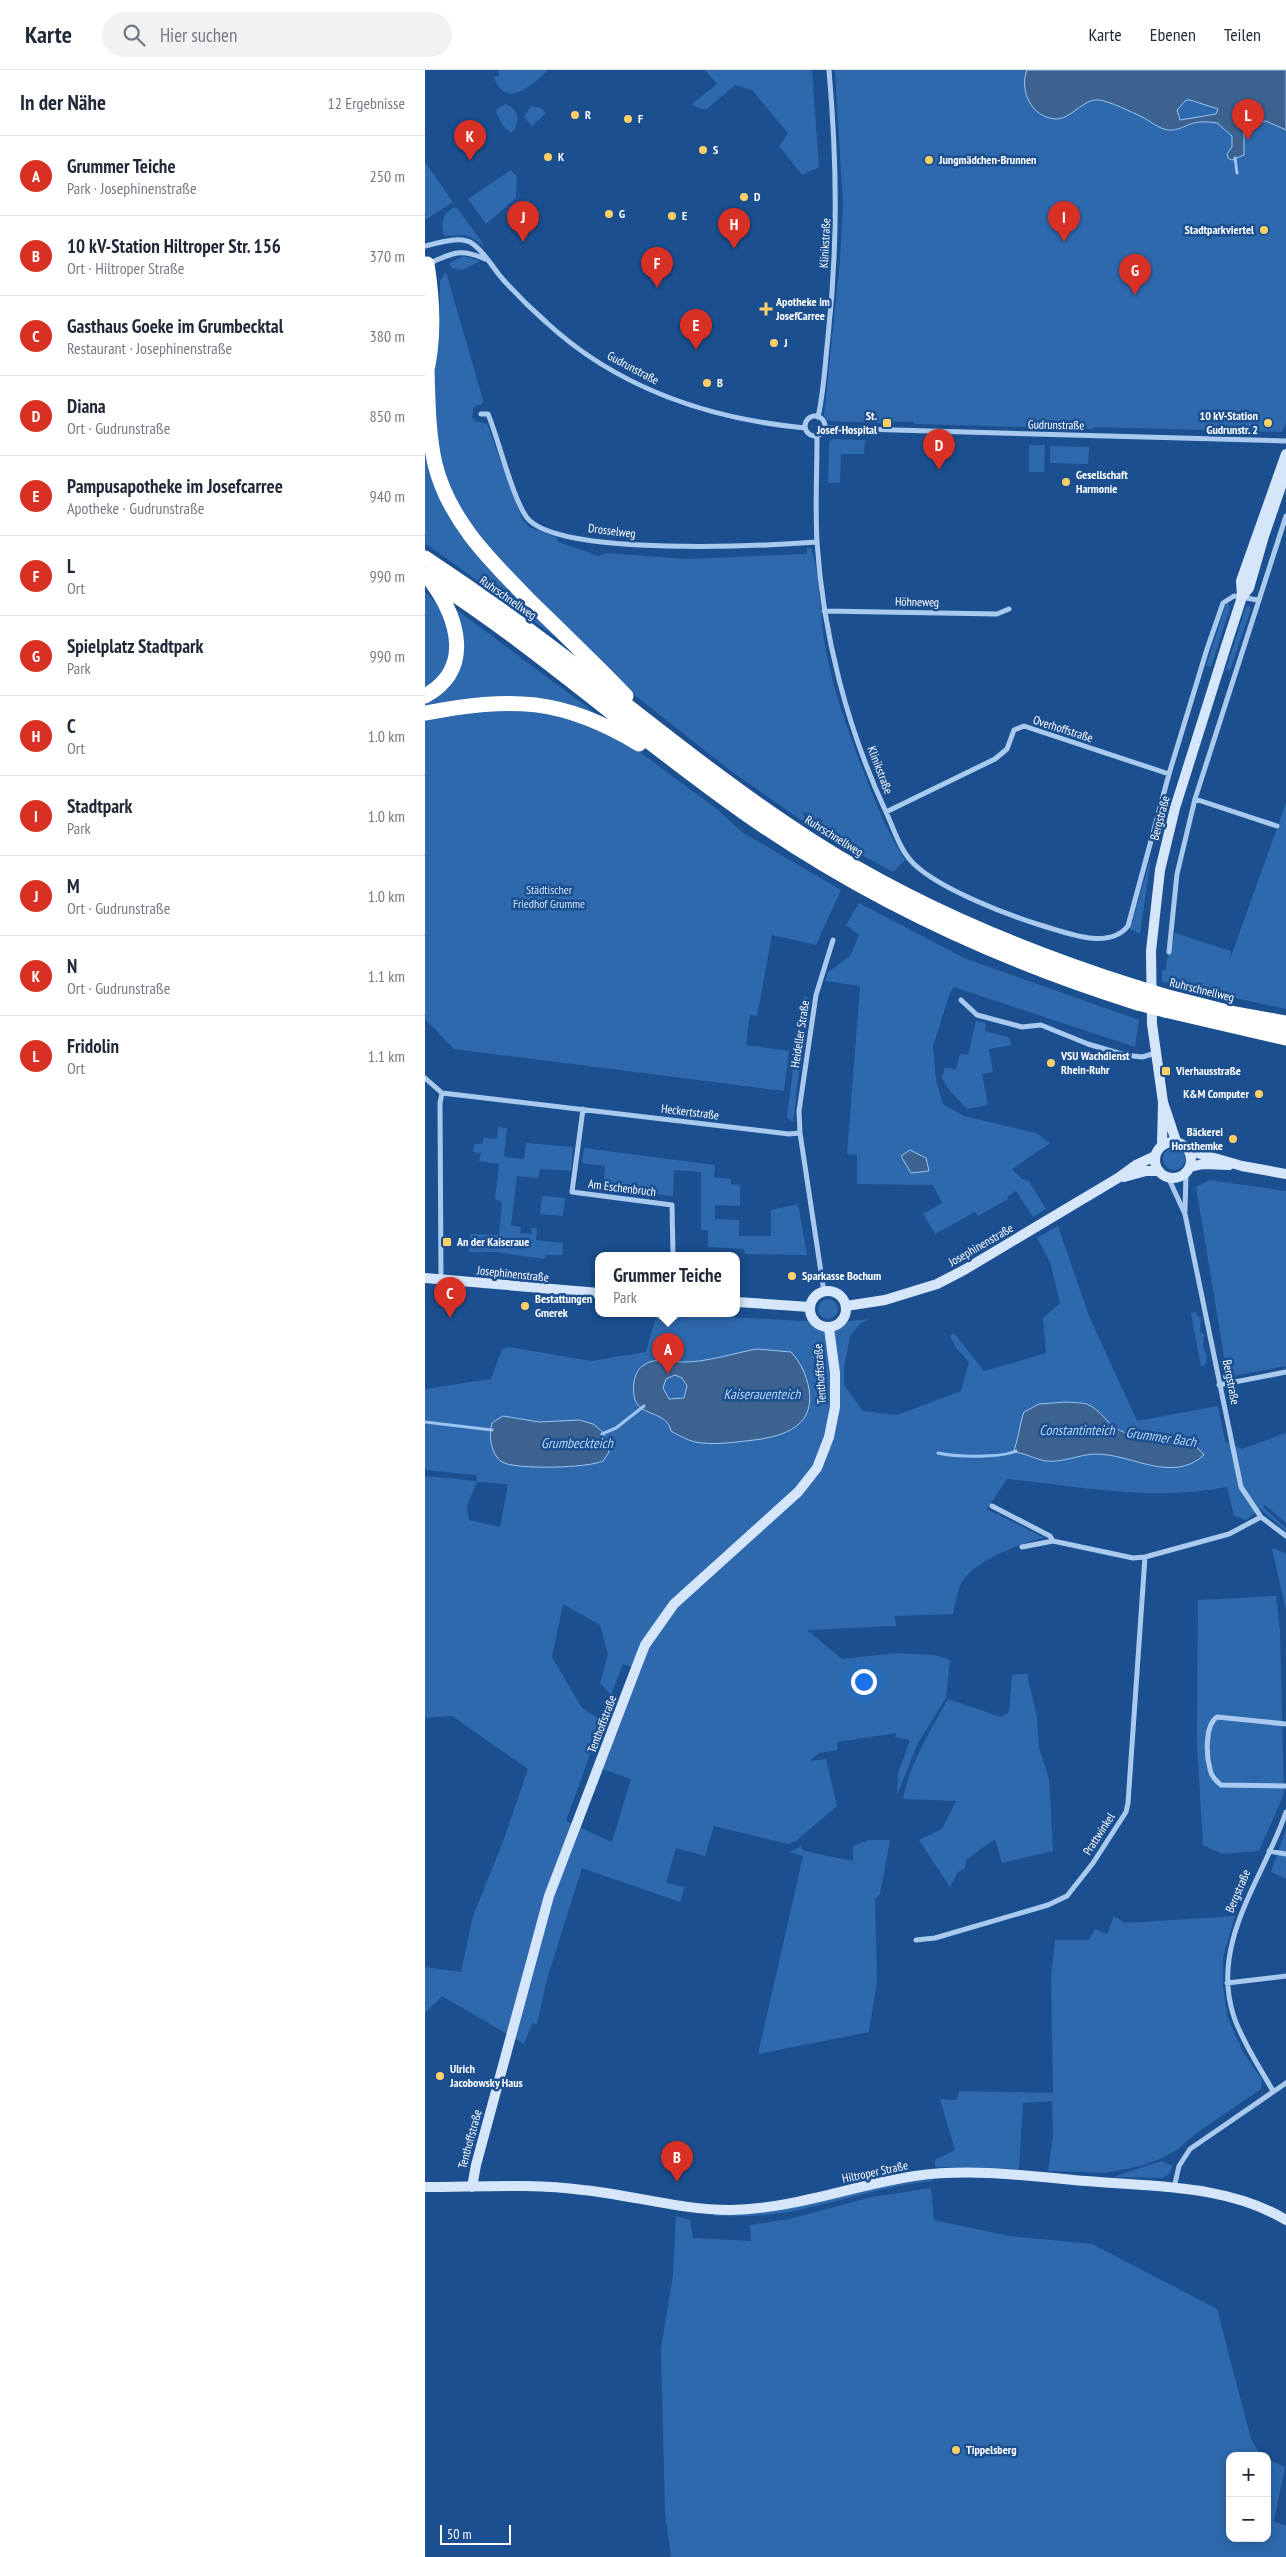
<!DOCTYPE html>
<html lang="de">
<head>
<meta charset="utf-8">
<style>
  body { margin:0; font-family:"PT Sans Narrow",sans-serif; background:#f2f2f3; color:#1f2937 }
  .controls { position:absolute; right:15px; bottom:15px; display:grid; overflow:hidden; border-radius:10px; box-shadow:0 2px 12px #0003 }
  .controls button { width:45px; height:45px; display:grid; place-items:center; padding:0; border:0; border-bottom:1px solid #e0e1e3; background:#fff; color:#1f2937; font:25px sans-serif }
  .scale { position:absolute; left:15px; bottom:12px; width:71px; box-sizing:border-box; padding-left:5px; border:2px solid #fff; border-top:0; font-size:14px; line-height:18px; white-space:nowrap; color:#fff; -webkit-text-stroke:4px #1b4f8f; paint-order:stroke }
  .you { position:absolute; left:438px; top:1611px; width:18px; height:18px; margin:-12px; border:4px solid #fff; border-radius:50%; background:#1a73e8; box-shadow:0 0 0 8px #1a73e833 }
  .badge { display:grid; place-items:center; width:32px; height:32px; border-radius:50%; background:#d93025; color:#fff; font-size:16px; font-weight:700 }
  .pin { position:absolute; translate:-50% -41px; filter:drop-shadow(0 1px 2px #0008) }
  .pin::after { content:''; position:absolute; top:26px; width:18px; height:15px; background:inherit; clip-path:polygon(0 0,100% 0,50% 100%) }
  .popup { position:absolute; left:170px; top:1182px; width:145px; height:65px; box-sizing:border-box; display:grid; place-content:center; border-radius:10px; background:#fff; filter:drop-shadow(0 1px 4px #0005); font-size:16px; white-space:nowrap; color:#747a83 }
  .popup b { font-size:19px; color:#1f2937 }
  .popup::after { content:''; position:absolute; left:50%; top:100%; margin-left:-10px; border:10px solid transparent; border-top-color:#fff }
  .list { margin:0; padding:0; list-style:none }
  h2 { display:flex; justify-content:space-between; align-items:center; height:65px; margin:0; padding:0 20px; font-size:21px }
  h2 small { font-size:16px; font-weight:400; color:#747a83 }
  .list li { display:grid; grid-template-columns:32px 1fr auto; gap:15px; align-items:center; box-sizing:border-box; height:80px; padding:0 20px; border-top:1px solid #e0e1e3 }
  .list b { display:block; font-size:19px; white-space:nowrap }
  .list p { margin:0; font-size:16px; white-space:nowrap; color:#747a83 }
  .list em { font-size:16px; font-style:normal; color:#747a83 }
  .icon { flex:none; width:28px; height:28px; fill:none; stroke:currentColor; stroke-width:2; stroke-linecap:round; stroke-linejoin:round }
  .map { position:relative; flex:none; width:861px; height:2487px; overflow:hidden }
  header { display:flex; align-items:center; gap:30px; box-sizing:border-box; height:70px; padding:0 25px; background:#fff; border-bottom:1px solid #e0e1e3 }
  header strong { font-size:24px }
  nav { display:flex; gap:28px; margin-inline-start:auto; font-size:18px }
  .search { width:350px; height:45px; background:#f2f2f3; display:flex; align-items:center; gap:12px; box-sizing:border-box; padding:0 18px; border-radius:28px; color:#747a83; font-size:19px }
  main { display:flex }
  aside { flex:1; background:#fff }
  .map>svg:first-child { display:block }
</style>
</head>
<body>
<header>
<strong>Karte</strong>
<div class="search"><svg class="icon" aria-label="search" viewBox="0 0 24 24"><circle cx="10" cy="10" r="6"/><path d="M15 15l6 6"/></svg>Hier suchen</div>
<nav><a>Karte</a><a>Ebenen</a><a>Teilen</a></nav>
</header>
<main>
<aside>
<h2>In der Nähe<small>12 Ergebnisse</small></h2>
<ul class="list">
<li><span class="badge">A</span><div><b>Grummer Teiche</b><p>Park · Josephinenstraße</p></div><em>250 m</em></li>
<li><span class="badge">B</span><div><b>10 kV-Station Hiltroper Str. 156</b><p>Ort · Hiltroper Straße</p></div><em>370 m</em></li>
<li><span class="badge">C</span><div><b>Gasthaus Goeke im Grumbecktal</b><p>Restaurant · Josephinenstraße</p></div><em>380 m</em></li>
<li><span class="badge">D</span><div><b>Diana</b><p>Ort · Gudrunstraße</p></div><em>850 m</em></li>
<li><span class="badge">E</span><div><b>Pampusapotheke im Josefcarree</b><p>Apotheke · Gudrunstraße</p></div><em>940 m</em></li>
<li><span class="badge">F</span><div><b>L</b><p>Ort</p></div><em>990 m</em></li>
<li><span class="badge">G</span><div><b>Spielplatz Stadtpark</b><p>Park</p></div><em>990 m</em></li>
<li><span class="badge">H</span><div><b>C</b><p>Ort</p></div><em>1.0 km</em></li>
<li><span class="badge">I</span><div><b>Stadtpark</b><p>Park</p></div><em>1.0 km</em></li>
<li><span class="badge">J</span><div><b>M</b><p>Ort · Gudrunstraße</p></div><em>1.0 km</em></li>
<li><span class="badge">K</span><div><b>N</b><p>Ort · Gudrunstraße</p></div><em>1.1 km</em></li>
<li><span class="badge">L</span><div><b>Fridolin</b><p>Ort</p></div><em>1.1 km</em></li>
</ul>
</aside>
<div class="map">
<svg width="861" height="2487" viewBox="0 0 861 2487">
  <rect width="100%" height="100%" fill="#1b4f8f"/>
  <!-- green -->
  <path fill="#2e69ad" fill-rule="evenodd" d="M73,0H123C109,14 80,41 69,7L74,6Z
    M280,0H387L394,97L377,105L354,76L363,63L327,20L310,15L282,39H275L267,34L292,14Z
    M410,0H861V352L857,362L669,357L668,359L489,354V352L458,351V353L403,351L399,346L415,190L418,135Z
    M81,34L89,39L93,48L90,59L86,63L78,56L71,42L73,38Z
    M106,36L116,38L121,43L107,56L99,47Z
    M0,92L28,132L0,150Z
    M86,100L92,107L91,128L61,154L43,129Z
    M28,138H32L60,176L41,165L19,166L17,155L20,144Z
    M39,186L55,191L38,200L27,198L24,193Z
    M21,202L58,330L57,334L49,337L47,347L49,351L62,354L97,449L104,457L131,467L133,472L174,486L181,483L259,489L382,484V477L386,479C393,492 396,550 399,569C407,620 426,670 445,718C455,743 465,767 480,790L468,802L420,776L382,743L377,742L389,759L306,701L193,612L65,480L34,438L15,394L7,318L14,263L15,211Z
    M0,366L6,402L131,564L129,566L0,473Z
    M408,369L440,370L439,384H416L415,413H403L404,372Z
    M604,375H620L619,402H604Z
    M625,376L664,377L663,394L625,393Z
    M0,522C22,540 35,578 17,604C13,610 5,615 0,620Z
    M24,534L177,648L159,641L0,638V632L29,602Z
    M801,534H804L805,538L786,597L781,596Z
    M824,535L826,539L805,600L801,599L821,537Z
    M73,637L145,646L200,671L293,740L317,762L416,820L391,875L347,865L332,946L325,945L321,975L364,981L359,1021L29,979L0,949V648Z
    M861,733V939L737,912V900H741C740,889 748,875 750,863L806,881L805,889Z
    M726,787L715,864L705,859Z
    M434,833L539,888L714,950L710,977L529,917L525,923L508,976L511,1010L518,1034L539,1046L611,1063L625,1073L587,1099L597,1109L604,1111L621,1139L608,1147L591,1121L582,1127L583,1129L553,1146L550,1142L510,1164L498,1144L517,1133L508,1115L432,1114V1085L422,1084L435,916L400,911L403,902L425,886L434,865L421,855Z
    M379,926L385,929L378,971H371Z
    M551,951L561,953L560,961L583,967L587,975L564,979L568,1002L557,1004L563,1035L542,1039L524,1020L517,1008L520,997L531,999L535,984L543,985Z
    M370,982L376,984L368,1052L362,1048Z
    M73,1057L82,1058L79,1087L99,1089L101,1073L148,1077L146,1101L115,1099L113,1108L92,1106L86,1155L96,1157L95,1163L106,1164L107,1158H112L111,1170L138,1173L137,1185H121L119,1189L71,1182H44L45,1164L74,1165L77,1132L70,1129L74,1094L54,1091L56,1083L48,1082L49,1074H57L59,1068L72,1069Z
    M159,1078L290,1095L289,1107L306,1109V1114L315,1115V1136L290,1135V1149L314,1150V1166H346V1140L373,1134L382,1185L320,1184L319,1179L283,1177V1160H276V1102L249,1100L248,1126L178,1119L180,1096L157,1093Z
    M738 1089a11 11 0 1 1 22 0a11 11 0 1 1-22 0Z
    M785,1110L861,1121V1296L808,1306L801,1298L771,1117Z
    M117,1126L140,1128L138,1146L115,1144Z
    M633,1156L664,1246L712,1351L793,1336L800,1371L817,1379L861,1363V1453L840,1435L838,1437L861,1458V1461L835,1439L821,1450L809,1446L802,1417C729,1432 654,1416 582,1409L562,1439L620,1468C597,1472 546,1492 536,1514C532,1523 530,1534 528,1544L470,1546L471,1556L382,1560L417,1589L473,1583L510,1585L525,1590L521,1628L493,1673L472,1725L473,1703L485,1670L470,1667L472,1663L412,1672L413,1680L394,1683L385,1691L401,1689L412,1736L371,1771L363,1774L289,1756L280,1786L251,1778L241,1813L260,1817L255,1832L157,1798L122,1909L112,1954L107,1953L99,1974L17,1926L0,1943V1897L36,1902L48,1846L79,1769L103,1699L27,1646L0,1648V1406L52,1411L51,1405L0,1400V1319L66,1309L77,1279L84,1277L166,1291L221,1282L232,1243L411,1253L445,1249L436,1253L425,1266L419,1298V1315L438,1341L472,1345L536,1321L544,1292L532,1279L525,1266L529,1263L559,1301L621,1283L618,1248L635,1233L625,1192L612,1168ZM52,1412L83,1414L75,1457L44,1450L42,1436ZM138,1534L175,1555L183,1584L175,1613L186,1625L198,1594L215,1600L177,1699L206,1709L187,1772L141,1751L177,1651L157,1638L127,1587Z
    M393 1239a10 10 0 1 1 20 0a10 10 0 1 1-20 0Z
    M771,1242L772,1246L776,1248L775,1262L779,1264L778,1278L782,1285L781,1294L776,1297L766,1243Z
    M849,1478L861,1484V1540L847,1479Z
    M851,1526L855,1561L859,1724L834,1781L797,1784L778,1775L772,1674L773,1530Z
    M602,1604L612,1647L614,1678L624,1709L628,1781L577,1793L570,1769L541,1790L540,1798L532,1803L525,1817L494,1770L517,1759L531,1731L478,1729C485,1693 505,1661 523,1629L576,1647L584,1642L587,1605Z
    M861,1759V1809L846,1802Z
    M444,1770H465L455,1824L450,1829L452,1910L444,1962L333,1984L378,1786L364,1782L376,1776L379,1781L428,1791V1776Z
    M689,1846L700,1853L810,1846L798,1887V1918L803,1948L817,1980L837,2010L836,2019L773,2062L752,2080L735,2089L715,2096L681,2103L623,2101L628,2066L627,2031L598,2033L594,2099L510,2097V2090L530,2080L515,2029L532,2030L534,2021L628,2023L626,1907L630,1870H664L670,1859L682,1864Z
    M736,2091L748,2096L743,2105L738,2108L688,2107Z
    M508,2109V2111C462,2115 418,2131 373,2140C345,2146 318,2147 289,2146L290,2143L346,2142L453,2117Z
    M506,2118L509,2150L584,2166L667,2174L792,2239L826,2369L836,2386H805V2468H842V2389L860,2397L849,2451L861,2456V2487H246L240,2443L236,2278L248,2205L251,2146L265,2150L268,2168L326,2171L325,2155L364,2149L447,2127Z"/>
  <!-- water -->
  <path fill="#3c6290" stroke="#9cc4f0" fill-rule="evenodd" d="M602,0H861V60L841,51L822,54L819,60V85L807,90L803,88L802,84L807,77V66L792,53C785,52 777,51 769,53C761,55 753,61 744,60C733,59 726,51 717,47C707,42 684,31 674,30C658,28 646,50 630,49C606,47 594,20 602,0ZM761,30H765L793,39L791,44L755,50L752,40Z
    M485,1080L501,1088L504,1101L486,1103L476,1086Z
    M332,1279L366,1282C376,1293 381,1304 384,1319C391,1360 352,1368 320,1371C304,1373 286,1375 270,1372C262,1370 253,1365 246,1361C242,1341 217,1347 210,1330C207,1319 208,1301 219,1295C230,1287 243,1292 256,1292C279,1293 309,1283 332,1279ZM250,1305L257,1308L262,1316L259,1328L244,1329L238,1318L241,1309Z
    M641,1332C648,1333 658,1332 664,1335C681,1344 682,1359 708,1365C737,1372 757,1357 779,1385C747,1414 707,1384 671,1384C655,1384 638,1393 621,1391C610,1389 600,1383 588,1382C593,1373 594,1355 599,1342L614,1334Z
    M78,1346L114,1352L154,1350L168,1354L178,1362L184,1382L178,1391C164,1398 90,1400 77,1392C66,1385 63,1365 67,1353Z"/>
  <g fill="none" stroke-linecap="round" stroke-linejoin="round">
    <!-- stream -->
    <path stroke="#9cc4f0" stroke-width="3" d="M810,88L812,103
      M0,1352L67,1360
      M177,1364L191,1358L219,1336
      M513,1383C530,1387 576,1388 591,1381"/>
    <!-- street -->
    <path stroke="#a9c9ee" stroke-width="5" d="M0,176C14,173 36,165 48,174C59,182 67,196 75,206C89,222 105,238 121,252C192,318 285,349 380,358
      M3,194C27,183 35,178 60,189
      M56,344H63C73,367 89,435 104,450C141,486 338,476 392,472
      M380 356a10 10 0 1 1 20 0a10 10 0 1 1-20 0Z
      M393,347C399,321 400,293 403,267C413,174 412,93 404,0
      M400,358L861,371
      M392,367C392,402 390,437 392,472C398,564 422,658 461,742C469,759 475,781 489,794C515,819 580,844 615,855C640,862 683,881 703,856L744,704L782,579L798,533L809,526L833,530
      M399,541L572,544L584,539
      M770,729L852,756
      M461,742L570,689L582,679L589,660L599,656L744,704
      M744,882L752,804L770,729L861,446
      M536,930L552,945L597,957L616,955L663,974L700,985L717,987L731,983
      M0,1008L17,1023L364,1064L375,1063L399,1222
      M158,1039L147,1122L247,1135L248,1185
      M375,1063L374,1041L391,925L408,870
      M743,1107L760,1144L816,1417L836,1447L861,1466
      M760,1141L761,1103
      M16,1209L15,1033L17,1023
      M794,1315L861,1302
      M567,1436L625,1466L628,1471
      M597,1477L628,1471L708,1488L720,1487L804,1464L836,1447
      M861,1654L792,1647C780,1655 781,1685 785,1699C786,1706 791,1711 796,1715L861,1716
      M844,1781L861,1784
      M491,1870L510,1868L623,1835L642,1826L668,1793L701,1742L703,1733L720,1487
      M802,1913L861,1906
      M848,2021C835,1998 818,1973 809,1947C784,1873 839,1808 861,1742
      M749,2118L754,2096L765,2079L861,2013"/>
    <!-- secondary -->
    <path stroke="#d6e6fa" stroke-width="10" d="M817,527L816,511L861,384
      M751,1071L738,1032L727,954L726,881L735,800L750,738L802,573L817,527L824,518L839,466L861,402
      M730 1090a18 18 0 1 1 36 0a18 18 0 1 1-36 0Z
      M737,1075L738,1033
      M765,1081L817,1096L861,1104
      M765,1097L778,1094L804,1095
      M699,1107L721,1101H734
      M0,1208L174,1223
      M385 1239a18 18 0 1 1 36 0a18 18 0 1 1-36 0Z
      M312,1232L385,1237
      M421,1236L460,1230L512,1214L539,1200L693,1108L711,1095L730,1086
      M0,2117C52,2117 106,2113 158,2120C207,2125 256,2140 305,2140C369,2139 428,2115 490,2106C546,2098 605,2106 661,2111C727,2117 802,2114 861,2150
      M47,2117L51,2095L124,1826L213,1593L220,1575L249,1534L373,1422L392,1398L404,1367L410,1337V1303L404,1258"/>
    <!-- highway -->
    <path stroke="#fff" stroke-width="15" d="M2,300C3,331 3,363 10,394C24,452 69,494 109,535C140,565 171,595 201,626
      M0,308C10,271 8,232 2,194
      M0,488C29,508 59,527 87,548C188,621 282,704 387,771C488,836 599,882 713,918
      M0,505C112,576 211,667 320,743C441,828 572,889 713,933
      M0,626C49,599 33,548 6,511
      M0,643C87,627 136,627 214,674
      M739,926L810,944L861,953
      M740,940L861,968"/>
    <!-- highway-bridge -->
    <path stroke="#fff" stroke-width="15" d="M713,918L739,926
      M713,933L740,940"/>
  </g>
  <!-- markers -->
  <g fill="#ffd166" stroke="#1b4f8f" stroke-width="2">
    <circle cx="150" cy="45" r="5"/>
    <circle cx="203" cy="49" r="5"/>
    <circle cx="278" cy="80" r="5"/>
    <circle cx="123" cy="87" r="5"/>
    <circle cx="504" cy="90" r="5"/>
    <circle cx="319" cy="127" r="5"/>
    <circle cx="184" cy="144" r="5"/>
    <circle cx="247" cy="146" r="5"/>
    <circle cx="839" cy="160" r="5"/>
    <path d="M338.5 231.5h5v5h5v5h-5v5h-5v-5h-5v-5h5z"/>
    <circle cx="349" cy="273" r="5"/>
    <circle cx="282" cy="313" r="5"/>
    <rect x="457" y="348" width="10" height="10" rx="2.5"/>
    <circle cx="843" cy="353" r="5"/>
    <circle cx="641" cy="412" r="5"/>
    <circle cx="626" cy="993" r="5"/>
    <rect x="736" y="996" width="10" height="10" rx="2.5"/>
    <circle cx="834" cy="1024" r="5"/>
    <circle cx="808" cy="1069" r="5"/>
    <rect x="17" y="1167" width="10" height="10" rx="2.5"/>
    <circle cx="367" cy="1206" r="5"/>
    <circle cx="100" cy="1236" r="5"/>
    <circle cx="15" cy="2006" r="5"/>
    <circle cx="531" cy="2380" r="5"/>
  </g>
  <g text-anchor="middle" stroke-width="5" stroke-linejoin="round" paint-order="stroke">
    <!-- poi labels -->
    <g font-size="12" font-weight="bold" fill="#fff" stroke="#1b4f8f" text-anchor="start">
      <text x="160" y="49">R</text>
      <text x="213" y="53">F</text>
      <text x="288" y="84">S</text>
      <text x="133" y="91">K</text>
      <text x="514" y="94">Jungmädchen-Brunnen</text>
      <text x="329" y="131">D</text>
      <text x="194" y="148">G</text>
      <text x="257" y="150">E</text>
      <text x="829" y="164" text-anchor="end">Stadtparkviertel</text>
      <text x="351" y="236">Apotheke im<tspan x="351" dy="14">JosefCarree</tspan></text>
      <text x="359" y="277">J</text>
      <text x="292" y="317">B</text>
      <text x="452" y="350" text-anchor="end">St.<tspan x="452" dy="14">Josef-Hospital</tspan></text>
      <text x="833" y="350" text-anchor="end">10 kV-Station<tspan x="833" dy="14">Gudrunstr. 2</tspan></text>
      <text x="651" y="409">Gesellschaft<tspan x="651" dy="14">Harmonie</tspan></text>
      <text x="636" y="990">VSU Wachdienst<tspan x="636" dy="14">Rhein-Ruhr</tspan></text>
      <text x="751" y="1005">Vierhausstraße</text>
      <text x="824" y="1028" text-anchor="end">K&amp;M Computer</text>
      <text x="798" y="1066" text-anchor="end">Bäckerei<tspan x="798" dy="14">Horsthemke</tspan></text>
      <text x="32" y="1176">An der Kaiseraue</text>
      <text x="377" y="1210">Sparkasse Bochum</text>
      <text x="110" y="1233">Bestattungen<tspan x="110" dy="14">Gmerek</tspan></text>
      <text x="25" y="2003">Ulrich<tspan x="25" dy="14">Jacobowsky Haus</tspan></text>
      <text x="541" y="2384">Tippelsberg</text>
    </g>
    <!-- street labels -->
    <g font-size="12" fill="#fff" stroke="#1b4f8f">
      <text transform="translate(400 173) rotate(-87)" y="4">Klinikstraße</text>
      <text transform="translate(208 298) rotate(28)" y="4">Gudrunstraße</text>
      <text transform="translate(631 355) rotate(1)" y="4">Gudrunstraße</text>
      <text transform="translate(187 461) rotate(7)" y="4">Drosselweg</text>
      <text transform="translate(83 528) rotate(35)" y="4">Ruhrschnellweg</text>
      <text transform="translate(492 532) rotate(1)" y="4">Höhneweg</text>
      <text transform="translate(638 659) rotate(18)" y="4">Overhoffstraße</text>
      <text transform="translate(455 700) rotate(69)" y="4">Klinikstraße</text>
      <text transform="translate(735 748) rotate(-75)" y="4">Bergstraße</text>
      <text transform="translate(409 766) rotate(32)" y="4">Ruhrschnellweg</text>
      <text transform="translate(777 920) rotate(14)" y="4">Ruhrschnellweg</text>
      <text transform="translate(375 964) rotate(-81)" y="4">Heideller Straße</text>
      <text transform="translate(265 1042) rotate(7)" y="4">Heckertstraße</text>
      <text transform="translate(197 1118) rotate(7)" y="4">Am Eschenbruch</text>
      <text transform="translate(556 1175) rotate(-30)" y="4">Josephinenstraße</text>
      <text transform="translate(88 1204) rotate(6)" y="4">Josephinenstraße</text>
      <text transform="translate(395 1304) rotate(-94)" y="4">Tenthoffstraße</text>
      <text transform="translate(806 1312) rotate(79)" y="4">Bergstraße</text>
      <text transform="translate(177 1654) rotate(-69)" y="4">Tenthoffstraße</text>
      <text transform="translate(674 1764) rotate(-57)" y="4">Prattwinkel</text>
      <text transform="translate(813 1821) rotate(-67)" y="4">Bergstraße</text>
      <text transform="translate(45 2069) rotate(-75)" y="4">Tenthoffstraße</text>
      <text transform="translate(450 2102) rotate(-12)" y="4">Hiltroper Straße</text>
    </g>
    <!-- park labels -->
    <g font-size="12" fill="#cfe3fa" stroke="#1b4f8f">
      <text x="124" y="824">Städtischer<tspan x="124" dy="14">Friedhof Grumme</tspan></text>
    </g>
    <!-- water labels -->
    <g font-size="14" font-style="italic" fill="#b5d3f5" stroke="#1b4f8f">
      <text x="337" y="1329">Kaiserauenteich</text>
      <text x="652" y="1365">Constantinteich</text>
      <text transform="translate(736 1367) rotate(8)" y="5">Grummer Bach</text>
      <text x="152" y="1378">Grumbeckteich</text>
    </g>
  </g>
</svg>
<div class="controls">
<button>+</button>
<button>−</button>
</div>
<div class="scale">50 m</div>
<div class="you"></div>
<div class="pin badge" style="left:243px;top:1304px">A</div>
<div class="popup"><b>Grummer Teiche</b>Park</div>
<div class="pin badge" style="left:252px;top:2112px">B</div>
<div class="pin badge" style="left:25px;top:1248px">C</div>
<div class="pin badge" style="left:514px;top:400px">D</div>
<div class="pin badge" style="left:271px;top:280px">E</div>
<div class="pin badge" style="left:232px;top:218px">F</div>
<div class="pin badge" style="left:710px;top:225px">G</div>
<div class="pin badge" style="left:309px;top:179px">H</div>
<div class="pin badge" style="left:639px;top:172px">I</div>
<div class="pin badge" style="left:98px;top:172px">J</div>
<div class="pin badge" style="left:45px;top:91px">K</div>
<div class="pin badge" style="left:823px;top:70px">L</div>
</div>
</main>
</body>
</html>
